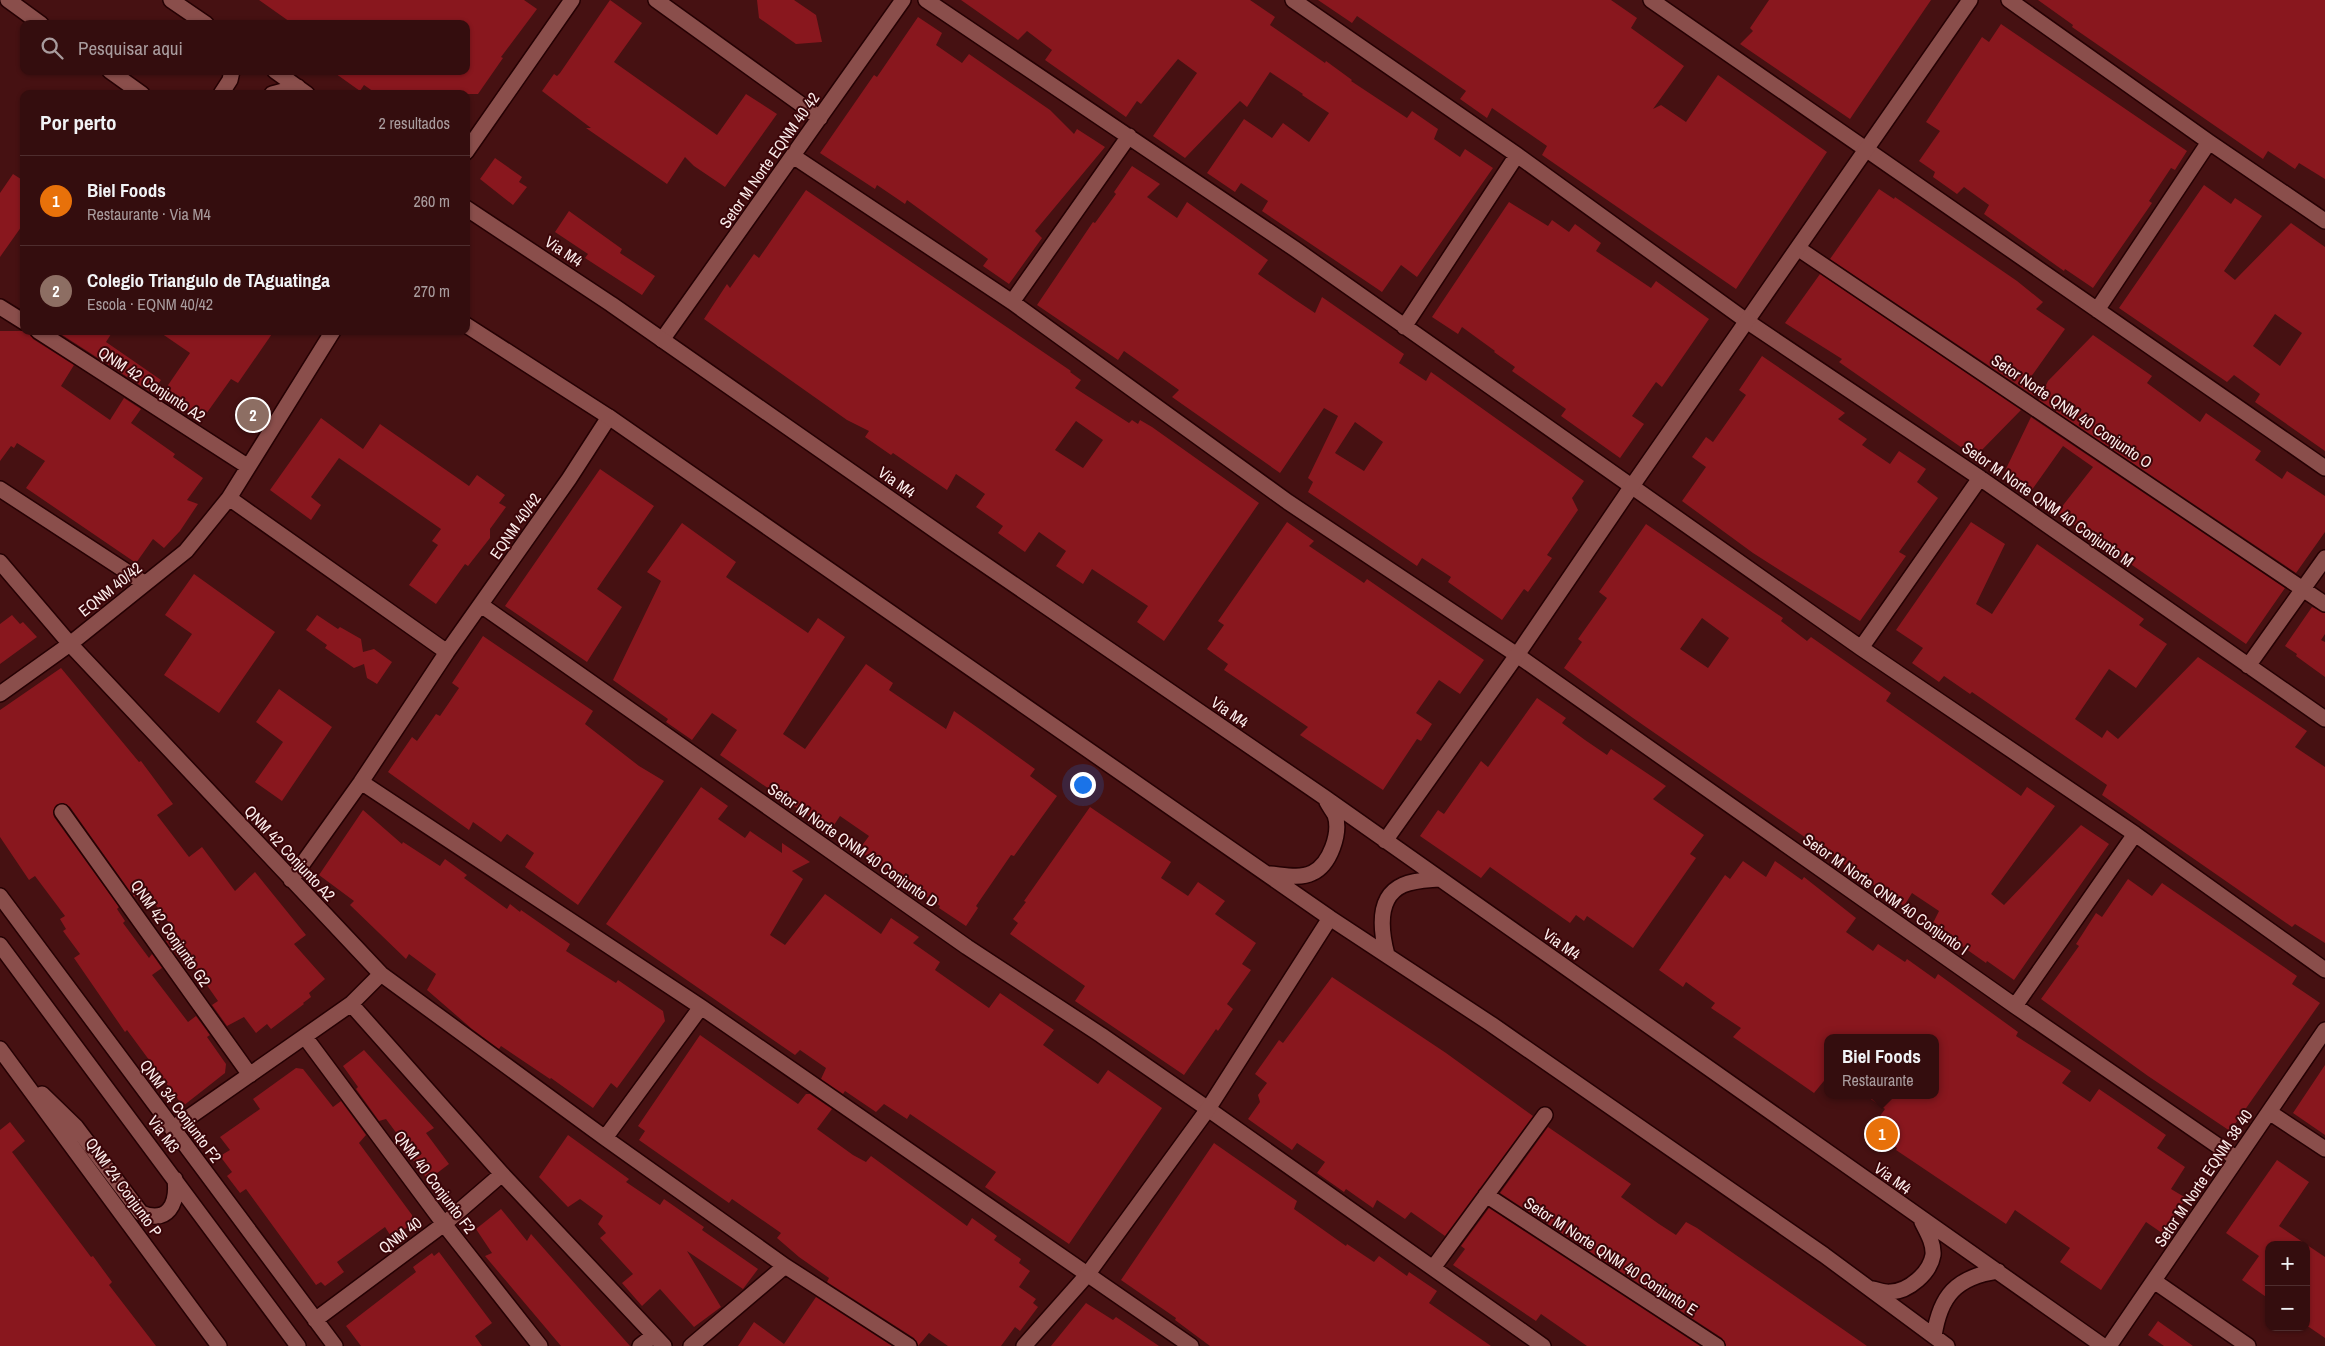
<!DOCTYPE html>
<html lang="pt">
<head>
<meta charset="utf-8">
<style>
  body { margin:0; font-family:"Archivo Narrow",sans-serif; background:#3c1617; color:#f1f3f6 }
  .controls { position:absolute; right:15px; bottom:15px; display:grid; overflow:hidden; border-radius:10px; box-shadow:0 1px 4px #0004 }
  .controls button { width:45px; height:45px; display:grid; place-items:center; padding:0; border:0; border-bottom:1px solid #4e2d2e; background:#340d0e; color:#f1f3f6; font:25px sans-serif }
  .you { position:absolute; left:1082px; top:784px; width:18px; height:18px; margin:-12px; border:4px solid #fff; border-radius:50%; background:#1a73e8; box-shadow:0 0 0 8px #1a73e833 }
  .badge { display:grid; place-items:center; width:32px; height:32px; border-radius:50%; background:#d93025; color:#fff; font-size:16px; font-weight:700 }
  .pin { position:absolute; translate:-50% -50%; border:2px solid #fff; box-shadow:0 1px 5px #0006 }
  .popup { position:absolute; left:1824px; top:1034px; width:115px; height:65px; box-sizing:border-box; display:grid; place-content:center; border-radius:10px; background:#340d0e; filter:drop-shadow(0 1px 4px #0005); font-size:16px; white-space:nowrap; color:#a99c9e }
  .popup b { font-size:19px; color:#f1f3f6 }
  .popup::after { content:''; position:absolute; left:50%; top:100%; margin-left:-10px; border:10px solid transparent; border-top-color:#340d0e }
  .list { margin:0; padding:0; list-style:none }
  h2 { display:flex; justify-content:space-between; align-items:center; height:65px; margin:0; padding:0 20px; font-size:21px }
  h2 small { font-size:16px; font-weight:400; color:#a99c9e }
  .list li { display:grid; grid-template-columns:32px 1fr auto; gap:15px; align-items:center; box-sizing:border-box; height:90px; padding:0 20px; border-top:1px solid #4e2d2e }
  .list b { display:block; font-size:19px; white-space:nowrap }
  .list p { margin:0; font-size:16px; white-space:nowrap; color:#a99c9e }
  .list em { font-size:16px; font-style:normal; color:#a99c9e }
  .icon { flex:none; width:28px; height:28px; fill:none; stroke:currentColor; stroke-width:2; stroke-linecap:round; stroke-linejoin:round }
  .map { position:relative; flex:none; width:2325px; height:1346px; overflow:hidden }
  .search { position:absolute; background:#340d0e; box-shadow:0 1px 4px #0004; left:20px; top:20px; width:450px; height:55px; display:flex; align-items:center; gap:12px; box-sizing:border-box; padding:0 18px; border-radius:10px; color:#a99c9e; font-size:19px }
  .panel { position:absolute; background:#340d0e; box-shadow:0 1px 4px #0004; left:20px; top:90px; width:450px; height:245px; border-radius:10px }
  .map>svg:first-child { display:block }
</style>
</head>
<body>
<div class="map">
<svg width="2325" height="1346" viewBox="0 0 2325 1346">
  <rect width="100%" height="100%" fill="#461112"/>
  <!-- building -->
  <path fill="#89171e" fill-rule="evenodd" d="M259,0H524L537,9L501,57L503,58L478,94H377L364,85L360,91L332,71H466V24H293Z
    M610,0L642,23L614,62L717,135L746,94L777,114L725,187L694,166L685,157L667,184L586,128H591L542,91L554,74L557,76L560,73Z
    M757,0H794L816,15L822,42L796,44L759,18Z
    M961,0H1250L1275,17L1270,25L1325,63L1326,61L1352,80L1351,81L1407,118L1412,111L1438,129L1434,139L1460,157L1465,149L1493,168L1417,277L1401,265L1382,292L1262,211L1268,201L1241,183L1235,192L1207,173L1244,119L1272,138L1283,123L1309,142L1329,113L1302,95L1303,94L1270,72L1247,107L1240,101L1185,158L1153,136L1197,73L1178,59L1141,104L1137,101L1126,117L1045,60L1052,50L1027,31L1018,40Z
    M1318,0H1611L1637,18L1631,28L1684,66L1653,109L1661,105L1686,122L1718,75L1827,152L1736,289L1542,155L1547,146L1492,108L1487,118L1460,99L1466,91L1411,53L1357,16L1352,23Z
    M1769,0H1931L1850,119L1740,44L1753,31L1750,28Z
    M2038,0H2325V179L2299,163L2295,169L2268,151L2263,159L2072,27L2073,25Z
    M918,17L942,33L936,45L962,63L969,54L1050,110L1074,134L1077,129L1105,147L1035,231L1042,238L1009,284L983,266L988,259L907,200L905,204L877,185L875,189L820,153L874,75L877,77Z
    M2001,24L2187,151L2175,170L2171,168L2149,201L2152,203L2093,288L2065,269L2064,271L1984,214L1989,205L1964,187L1957,194L1933,177L1935,172L1919,161L1940,131L1926,122L1982,37L1989,42Z
    M495,158L522,177L519,182L527,187L513,205L480,179Z
    M1132,166L1160,184L1147,197L1177,218L1187,202L1268,260L1258,274L1294,299L1315,313L1322,297L1404,354L1399,363L1426,381L1431,372L1584,481L1572,498L1578,510L1547,555L1552,558L1528,592L1524,589L1502,620L1448,582L1451,577L1422,558L1417,566L1308,492L1313,482L1308,478L1338,416L1324,408L1280,473L1172,397L1179,390L1151,370L1124,351L1118,360L1037,305L1093,222L1095,223L1116,194L1114,192ZM1355,422L1383,442L1364,471L1335,453Z
    M13,174L24,181V223L0,257V193Z
    M2204,185L2231,204L2235,198L2262,216L2224,271L2235,280L2291,223L2325,247V451L2255,402L2260,394L2234,375L2227,382L2119,308ZM2275,314L2302,333L2280,366L2253,346Z
    M1879,189L1894,199L1895,197L2017,281L2043,302L2036,309L2065,329L2028,381L2039,390L2034,396L1830,259Z
    M806,190L1071,371L1070,372L1081,380L1075,388L1129,423L1132,420L1138,424L1140,420L1152,427L1259,503L1164,641L1137,622L1148,606L1092,569L1083,584L1056,566L1066,551L1039,532L1025,552L998,533L1003,526L976,507L985,494L956,474L947,490L893,453L891,455L865,437L869,431L847,420L704,319L727,284L730,288L754,254L759,258ZM1076,421L1103,440L1083,468L1055,450Z
    M1509,202L1548,226L1552,220L1569,232L1575,224L1601,243L1596,251L1651,288L1656,281L1709,319L1662,387L1656,382L1632,416L1644,424L1620,458L1561,416L1566,409L1512,371L1515,367L1494,352L1495,351L1462,327L1458,334L1432,317Z
    M569,211L622,249L620,253L655,276L642,295L585,258L588,254L555,232Z
    M1820,274L2021,410L1975,457L1839,362L1842,359L1785,323Z
    M0,331H29L33,339L74,365L61,386L110,420L124,398L141,409L131,423L175,454L173,457L203,478L187,500L198,504L180,531L164,548L153,539L136,563L26,488L45,461L17,443L14,448L11,446L0,461Z
    M56,331H113L106,342L161,380L152,393Z
    M158,331H274L238,383L231,379L201,421L162,394L190,353Z
    M2093,335L2152,376L2147,383L2200,422L2206,413L2261,451L2255,460L2282,479L2287,471L2325,496V532L2296,573L2039,400L2048,381Z
    M1762,356L1845,413L1838,419L1867,439L1862,445L1890,464L1899,451L1926,469L1917,482L1938,498L1899,552L1906,556L1860,621L1753,553L1682,501L1706,467L1692,457L1706,437L1713,442L1746,395L1739,390Z
    M2031,417L2285,588L2246,644L2057,513L2093,467L2063,446L2029,494L2003,475Z
    M321,418L363,449L380,424L469,486L477,475L505,495L499,503L506,507L490,529V538L468,566L465,564L436,604L409,585L438,545L432,541L441,529L339,458L311,497L321,505L311,520L270,490Z
    M600,469L654,506L597,589L622,607L587,662L505,606Z
    M1287,522L1314,541L1309,546L1364,583L1367,579L1484,660L1460,694L1439,680L1416,713L1432,724L1421,741L1417,739L1383,790L1300,735L1308,727L1224,670L1228,664L1207,649L1224,625L1218,621Z
    M1971,522L2005,544L1976,604L1992,614L2037,544L2144,619L2139,625L2167,644L2136,688L2109,669L2075,719L2102,738L2107,730L2118,739L2198,657L2307,731L2295,747L2325,767V943L2295,924L2292,927L2102,795L2107,785L1972,692L1970,694L1944,676L1939,682L1912,663L1923,648L1896,630Z
    M682,523L736,562L726,577L808,633L818,618L845,637L783,734L805,749L866,664L893,683L889,690L946,729L954,711L981,730L1035,769L1030,776L1057,796L1014,856L1011,855L976,906L978,908L966,926L939,908L940,906L858,851L869,836L840,816L830,831L720,755L737,730L712,713L692,740L666,722L668,719L613,680L661,581L647,572Z
    M1646,524L1783,618L1781,621L1807,641L1811,637L1891,693L1886,701L2021,796L2027,787L2055,806L1991,894L2004,905L2081,825L2109,844L2014,980L1987,961L1986,963L1932,925L1939,911L1912,893L1904,906L1633,718L1564,668L1582,642L1578,639L1607,598L1599,592ZM1702,618L1729,638L1708,668L1680,649Z
    M194,574L275,632L219,713L164,675L192,634L165,615Z
    M2312,607L2325,613V634L2321,640L2325,642V677L2296,656L2297,654L2285,646Z
    M12,615L20,624L23,622L37,637L0,664V624Z
    M317,615L338,629L340,627L361,639L363,652L374,649L392,662L377,684L367,678L364,664L354,668L325,648L327,645L306,630Z
    M483,636L593,711L585,724L639,766L664,781L578,905L525,867L534,853L507,834L501,842L473,822L469,830L388,772L412,737L417,741L436,714L440,716L459,688L452,683Z
    M61,668L139,762L141,761L173,804L157,815L189,857L202,847L235,891L255,872L306,935L294,944L325,979L309,993L311,997L303,1003L304,1004L271,1029L267,1024L256,1033L244,1017L227,1026L212,1005L218,1001L183,951L177,956L166,941L175,931L144,889L134,897L70,807L62,803L56,805L53,812L54,817L119,907L117,909L125,921L123,923L149,958L152,954L162,968L152,975L188,1022L196,1016L210,1035L207,1037L226,1064L225,1073L183,1106L127,1030L125,1032L74,958L80,954L63,931L66,929L60,919L65,916L35,876L29,880L0,837V710Z
    M279,689L332,727L282,801L255,782L283,742L256,722Z
    M1537,698L1566,718L1562,723L1585,740L1607,755L1611,749L1666,786L1653,799L1704,835L1690,854L1696,858L1633,948L1587,916L1584,921L1576,915L1570,923L1490,867L1481,878L1420,836L1438,810L1444,814L1481,761L1488,767Z
    M701,787L728,806L718,819L745,838L750,831L782,853V843L810,862L792,871L803,879L770,935L785,945L825,894L881,934L891,918L919,937L913,943L940,962L935,970L989,1008L1000,993L1054,1030L1043,1045L1098,1084L1108,1070L1162,1108L1069,1244L985,1187L996,1172L910,1114L907,1119L884,1104L876,1112L845,1091L843,1094L821,1079L826,1068L800,1050L795,1055L606,924Z
    M1090,807L1171,862L1161,878L1188,896L1198,882L1225,901L1215,914L1256,943L1242,964L1251,970L1227,1004L1233,1009L1218,1031L1216,1029L1184,1075L1075,1001L1085,986L1010,934L1018,923L1013,919L1026,902L1024,901Z
    M363,810L402,844L403,842L440,866L445,859L467,875L464,878L507,909L510,904L520,912L521,910L570,944L566,951L616,983L618,980L663,1011L665,1021L633,1066L617,1088L611,1083L593,1108L551,1078L550,1079L501,1046L499,1049L472,1029L427,990L436,974L409,954L406,959L350,905L354,901L319,875Z
    M1743,861L1766,877L1775,861L1802,880L1804,877L1856,918L1846,932L1873,951L1878,944L1905,962L1907,959L1935,979L1938,974L2018,1032L2016,1036L2071,1071L2062,1083L2090,1102L2099,1089L2166,1135L2157,1148L2185,1167L2171,1189L2186,1198L2162,1233L2146,1222L2101,1290L2060,1262L2070,1248L2015,1210L2006,1224L1896,1150L1897,1148L1870,1130L1885,1109L1865,1095H1936V1038H1828V1076L1814,1093L1733,1037L1741,1028L1711,1008L1715,1003L1686,982L1683,987L1659,970L1725,875L1730,879Z
    M2128,879L2152,896L2162,883L2297,976L2292,984L2320,1003L2230,1131L2148,1076L2041,999L2079,946L2076,944L2096,913L2102,917Z
    M1332,977L1446,1053L1533,1116L1445,1236L1411,1212L1405,1219L1377,1200L1373,1208L1346,1189L1344,1192L1317,1173L1325,1162L1297,1143L1292,1150L1248,1119L1260,1102L1258,1095L1267,1083L1255,1074L1279,1040L1283,1043Z
    M700,1035L798,1104L806,1094H810L832,1109L817,1129L853,1155L866,1162L871,1156L967,1226L972,1218L997,1236L994,1240L1021,1259L1019,1263L1030,1271L1019,1287L1036,1299L1033,1303L1038,1307L1020,1331L1015,1327L1001,1346H948L929,1333L918,1346L914,1338L827,1282L829,1278L799,1257L777,1238L781,1233L732,1199L729,1203L639,1140L645,1131L638,1126Z
    M364,1050L434,1128L426,1133L449,1164L428,1180L410,1156L412,1154L386,1119L379,1121L356,1089L358,1087L343,1066Z
    M2325,1065V1135L2293,1113Z
    M296,1068L303,1069L333,1107L341,1101L366,1135L359,1143L412,1215V1224L392,1238L385,1227L337,1262L344,1272L325,1286L321,1282L316,1285L246,1189L240,1193L227,1176L232,1172L220,1156L230,1150L220,1137L260,1109L253,1099Z
    M10,1122L25,1141L12,1152L91,1257L93,1256L112,1282L109,1285L156,1346H0V1130Z
    M1548,1127L1631,1184L1621,1197L1659,1224L1676,1235L1686,1222L1697,1228L1867,1346H1726L1722,1338L1500,1193Z
    M568,1135L629,1179L626,1182L660,1205L664,1199L704,1227L702,1230L758,1269L743,1289L687,1251L721,1307L694,1327L660,1289L642,1306L622,1283L633,1274L600,1238L606,1233L598,1224L603,1216L580,1199L568,1207L539,1177Z
    M1214,1143L1297,1201L1294,1209L1346,1246L1347,1244L1374,1262L1379,1256L1407,1276L1409,1272L1437,1291L1429,1303L1491,1346H1210L1175,1320L1176,1318L1121,1280Z
    M2277,1160L2309,1182L2279,1226L2325,1257V1338L2306,1325V1245H2269V1299L2242,1280L2259,1256L2226,1233Z
    M1489,1208L1700,1346H1587L1541,1314L1536,1321L1453,1265L1465,1249L1461,1246Z
    M501,1209L527,1241L531,1234L630,1346H561L485,1256L492,1253L476,1229Z
    M439,1252L492,1323L475,1336L482,1346H361L346,1326L416,1272L413,1267L432,1253L434,1256Z
    M816,1297L892,1346H738L754,1322L784,1344Z
    M1086,1303L1113,1320L1116,1317L1159,1346H1051Z
    M2158,1321L2193,1346H2164L2148,1335Z"/>
  <g fill="none" stroke-linecap="round" stroke-linejoin="round">
    <defs>
      <path id="street" d="M656,0L820,118
        M926,0L1295,249L1861,648L2135,834L2325,970
        M1293,0L1517,155L1748,322L1980,478L2325,719
        M1651,0L2325,468
        M2009,0L2209,142L2325,221
        M466,152L572,0
        M793,156L1012,302L1288,502L1517,655L2015,1006L2237,1159
        M1799,249L2325,604
        M1012,302L1129,136
        M0,307L24,322
        M2097,310L2209,142
        M1404,327L1517,155
        M38,331L247,466
        M662,340L903,0
        M0,489L144,583
        M229,498L447,652
        M0,562L70,644L381,974L351,1004L172,1129
        M481,605L967,947L1101,1035L1208,1109L1543,1346
        M1861,648L1980,478
        M2248,666L2325,558
        M0,694L70,644L186,551L229,498L333,331
        M361,782L701,1007L1191,1346
        M62,812L250,1075
        M291,880L361,782L447,652L569,479L609,417
        M0,896L335,1346
        M381,974L605,1138L785,1266L909,1346
        M351,1004L502,1174L664,1346
        M2015,1006L2135,834
        M305,1037L444,1224L540,1346
        M2269,1112L2325,1149
        M605,1138L701,1007
        M1486,1195L1717,1346
        M1433,1268L1545,1115
        M2154,1281L2248,1346
        M315,1320L444,1224L502,1174
        M640,1346L653,1336
        M691,1346L785,1266
        M2109,1346L2325,1030"/>
      <path id="secondary" d="M8,0L41,24
        M171,0L206,24
        M110,71L142,94
        M275,71L307,94
        M221,94L230,80L232,71
        M272,94L298,87
        M466,208L611,304L952,542L1324,797L2103,1346
        M466,325L609,417L1330,918L1491,1024L1824,1255L1947,1346
        M1385,841L1517,655L1632,486L1970,0
        M1270,874C1283,875 1300,879 1312,873C1330,865 1341,833 1335,815C1333,811 1329,806 1327,802
        M0,945L298,1346
        M1387,955C1381,932 1376,897 1403,885C1414,880 1426,880 1438,879
        M0,1049L219,1346
        M42,1094L76,1127L141,1213C168,1224 178,1204 175,1179
        M1872,1289C1878,1290 1885,1293 1891,1292C1909,1291 1930,1273 1933,1255C1934,1243 1927,1232 1922,1222
        M1934,1336C1940,1296 1956,1277 1998,1271
        M1024,1346L1087,1275L1208,1109L1330,918"/>
    </defs>
    <!-- street casing -->
    <use href="#street" stroke="#250103" stroke-width="18"/>
    <!-- secondary casing -->
    <use href="#secondary" stroke="#250103" stroke-width="18"/>
    <!-- street -->
    <use href="#street" stroke="#8a4e4b" stroke-width="15"/>
    <!-- secondary -->
    <use href="#secondary" stroke="#8a4e4b" stroke-width="15"/>
  </g>
  <g text-anchor="middle" stroke-width="4" stroke-linejoin="round" paint-order="stroke">
    <!-- street labels -->
    <g font-size="16" fill="#fbeceb" stroke="#3b0609">
      <text transform="translate(769 160) rotate(-55)" y="6">Setor M Norte EQNM 40 42</text>
      <text transform="translate(564 251) rotate(34)" y="6">Via M4</text>
      <text transform="translate(152 384) rotate(33)" y="6">QNM 42 Conjunto A2</text>
      <text transform="translate(2072 411) rotate(34)" y="6">Setor Norte QNM 40 Conjunto O</text>
      <text transform="translate(897 482) rotate(35)" y="6">Via M4</text>
      <text transform="translate(2048 504) rotate(35)" y="6">Setor M Norte QNM 40 Conjunto M</text>
      <text transform="translate(515 526) rotate(-55)" y="6">EQNM 40/42</text>
      <text transform="translate(110 589) rotate(-39)" y="6">EQNM 40/42</text>
      <text transform="translate(1230 712) rotate(35)" y="6">Via M4</text>
      <text transform="translate(853 845) rotate(35)" y="6">Setor M Norte QNM 40 Conjunto D</text>
      <text transform="translate(290 853) rotate(47)" y="6">QNM 42 Conjunto A2</text>
      <text transform="translate(1886 894) rotate(35)" y="6">Setor M Norte QNM 40 Conjunto I</text>
      <text transform="translate(171 933) rotate(55)" y="6">QNM 42 Conjunto G2</text>
      <text transform="translate(1562 944) rotate(35)" y="6">Via M4</text>
      <text transform="translate(181 1111) rotate(53)" y="6">QNM 34 Conjunto F2</text>
      <text transform="translate(164 1134) rotate(53)" y="6">Via M3</text>
      <text transform="translate(1893 1178) rotate(36)" y="6">Via M4</text>
      <text transform="translate(2203 1178) rotate(-56)" y="6">Setor M Norte EQNM 38 40</text>
      <text transform="translate(435 1182) rotate(53)" y="6">QNM 40 Conjunto F2</text>
      <text transform="translate(124 1187) rotate(54)" y="6">QNM 24 Conjunto P</text>
      <text transform="translate(400 1235) rotate(-37)" y="6">QNM 40</text>
      <text transform="translate(1611 1256) rotate(33)" y="6">Setor M Norte QNM 40 Conjunto E</text>
    </g>
  </g>
</svg>
<div class="controls">
<button>+</button>
<button>−</button>
</div>
<div class="you"></div>
<div class="pin badge" style="left:1882px;top:1134px;background:#e8710a">1</div>
<div class="popup"><b>Biel Foods</b>Restaurante</div>
<div class="pin badge" style="left:253px;top:415px;background:#8d6e63">2</div>
<div class="search"><svg class="icon" aria-label="search" viewBox="0 0 24 24"><circle cx="10" cy="10" r="6"/><path d="M15 15l6 6"/></svg>Pesquisar aqui</div>
<section class="panel">
<h2>Por perto<small>2 resultados</small></h2>
<ul class="list">
<li><span class="badge" style="background:#e8710a">1</span><div><b>Biel Foods</b><p>Restaurante · Via M4</p></div><em>260 m</em></li>
<li><span class="badge" style="background:#8d6e63">2</span><div><b>Colegio Triangulo de TAguatinga</b><p>Escola · EQNM 40/42</p></div><em>270 m</em></li>
</ul>
</section>
</div>
</body>
</html>
